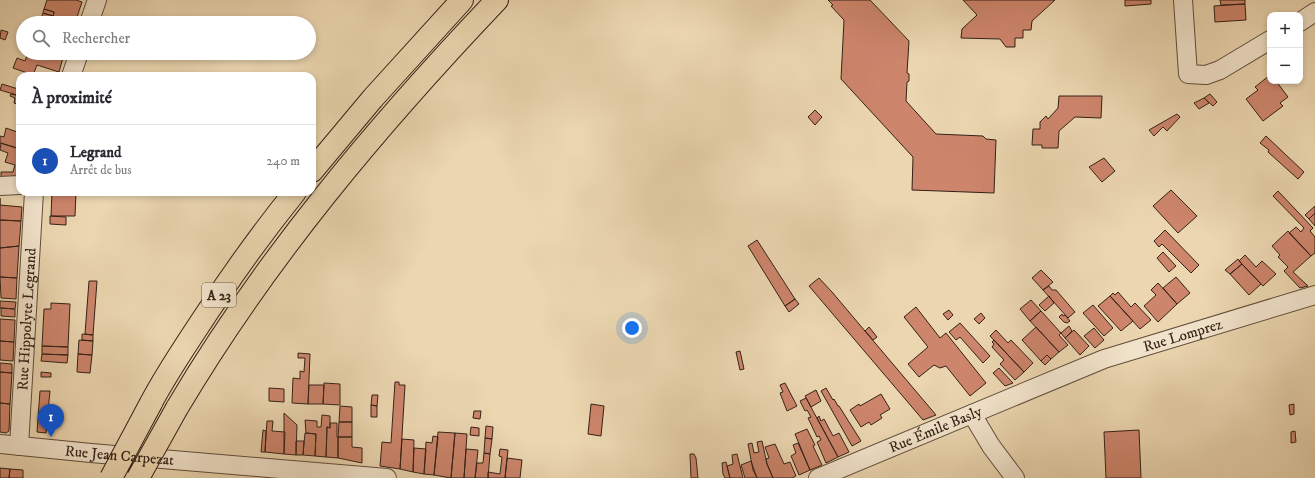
<!DOCTYPE html>
<html lang="fr">
<head>
<meta charset="utf-8">
<style>
  body { margin:0; font-family:"IM FELL DW Pica",serif; background:#f7f7f7; color:#2b2b33 }
  .controls { position:absolute; right:12px; top:12px; display:grid; overflow:hidden; border-radius:8px; box-shadow:0 2px 6px #0003 }
  .controls button { width:36px; height:36px; display:grid; place-items:center; padding:0; border:0; border-bottom:1px solid #e1e1e2; background:#fff; color:#2b2b33; font:20px sans-serif }
  .you { position:absolute; left:632px; top:328px; width:14px; height:14px; margin:-10px; border:3px solid #fff; border-radius:50%; background:#1a73e8; box-shadow:0 0 0 6px #1a73e833 }
  .badge { display:grid; place-items:center; width:26px; height:26px; border-radius:50%; background:#2563eb; color:#fff; font-size:13px; font-weight:700 }
  .pin { position:absolute; translate:-50% -33px; filter:drop-shadow(0 1px 2px #0008) }
  .pin::after { content:''; position:absolute; top:21px; width:14px; height:12px; background:inherit; clip-path:polygon(0 0,100% 0,50% 100%) }
  .list { margin:0; padding:0; list-style:none }
  h2 { display:flex; justify-content:space-between; align-items:center; height:52px; margin:0; padding:0 16px; font-size:17px }
  h2 small { font-size:13px; font-weight:400; color:#7c7c81 }
  .list li { display:grid; grid-template-columns:26px 1fr auto; gap:12px; align-items:center; box-sizing:border-box; height:72px; padding:0 16px; border-top:1px solid #e1e1e2 }
  .list b { display:block; font-size:15px; white-space:nowrap }
  .list p { margin:0; font-size:13px; white-space:nowrap; color:#7c7c81 }
  .list em { font-size:13px; font-style:normal; color:#7c7c81 }
  .icon { flex:none; width:22px; height:22px; fill:none; stroke:currentColor; stroke-width:2; stroke-linecap:round; stroke-linejoin:round }
  .map { position:relative; flex:none; width:1315px; height:478px; overflow:hidden }
  .search { position:absolute; background:#fff; box-shadow:0 2px 6px #0003; left:16px; top:16px; width:300px; height:44px; display:flex; align-items:center; gap:10px; box-sizing:border-box; padding:0 14px; border-radius:22px; color:#7c7c81; font-size:15px }
  .panel { position:absolute; background:#fff; box-shadow:0 2px 6px #0003; left:16px; top:72px; width:300px; height:124px; border-radius:12px }
  .map>svg:first-child { display:block }
</style>
</head>
<body>
<div class="map">
<svg width="1315" height="478" viewBox="0 0 1315 478">
  <rect width="100%" height="100%" fill="#ebd6b0"/>
  <filter id="stains"><feTurbulence type="fractalNoise" baseFrequency=".005" numOctaves="4"/><feColorMatrix values="0 0 0 0 .2 0 0 0 0 .09 0 0 0 0 .02 0 0 0 .5 -.17"/></filter>
  <radialGradient id="worn" r=".72"><stop offset=".6" stop-color="#630" stop-opacity="0"/><stop offset="1" stop-color="#630" stop-opacity=".3"/></radialGradient>
  <!-- building -->
  <path fill="#cd856c" stroke="#342116" d="M47,0H76L82,2L75,23H46L40,21L43,13L53,16L54,12L44,9Z
    M828,0H870L909,41L907,73L909,74V81L907,82L906,101L936,134L983,136L986,139L996,140L994,193L912,190L913,157L841,79L844,20L831,6L833,5Z
    M963,0H1055L1032,21L1031,30H1023V38H1015V47H1006L1000,39L961,38L962,29L977,15Z
    M1125,0H1151V4L1125,6Z
    M1220,0H1245V4L1221,5Z
    M1245,4L1246,20L1215,22L1214,6Z
    M44,9L54,12L53,16L43,13Z
    M1,30L8,32L5,40L0,38Z
    M28,53H46L63,58L59,72L37,65L33,75L13,68L17,58L25,61Z
    M46,53H65L63,58Z
    M1270,75V81H1276L1288,97L1280,103L1283,106L1263,121L1246,99L1258,90L1255,87Z
    M2,84L18,89L20,85V96L0,90Z
    M11,94L20,96V105L14,103L15,98L10,96Z
    M1210,94L1217,102L1213,106L1204,98Z
    M1059,96H1102L1101,118L1075,117L1059,131L1058,148H1042V145H1032L1033,129H1040V122L1046,116L1048,119L1058,108Z
    M1204,98L1209,103L1199,109L1194,103Z
    M815,110L822,117L815,125L808,117Z
    M1177,114L1180,117L1167,131L1163,127L1154,136L1149,130Z
    M6,128L20,133V149L0,143V136L4,137Z
    M1266,136L1304,172L1298,179L1268,152L1269,150L1260,143Z
    M1,143L20,149V174L18,176L1,177V172H13L15,165L5,162L8,153L0,150Z
    M1104,158L1115,171L1102,182L1089,167Z
    M1171,190L1197,216L1178,233L1153,206Z
    M1278,191L1313,228L1310,231L1315,237V253L1311,256L1289,233L1296,227L1301,232L1304,228L1273,196Z
    M52,192H76L75,216H51Z
    M0,198V205L22,207L21,221L0,220Z
    M1315,206V213L1309,219L1305,215Z
    M1315,213V226L1309,219Z
    M50,216L66,217V225L50,224Z
    M0,220L21,221L19,246L0,248Z
    M1165,230L1199,265L1191,273L1162,244L1159,247L1154,241Z
    M1288,231L1311,256L1293,272L1308,286L1300,288L1284,271L1288,267L1278,257L1280,255L1272,246Z
    M757,240L795,299L785,306L748,246Z
    M19,246L17,278L0,277V248Z
    M1163,252L1176,266L1169,272L1157,258Z
    M1245,255L1256,267L1262,261L1276,274L1263,286L1239,261Z
    M1238,259L1242,264L1230,274L1225,270Z
    M1242,264L1261,284L1249,295L1230,274Z
    M1041,270L1053,282L1043,290L1032,278Z
    M0,277L17,278L16,299L1,298Z
    M1176,277L1190,293L1177,304L1163,288Z
    M819,278L832,292L936,415L923,420L809,286Z
    M89,281H97L93,335L85,334Z
    M1158,283L1177,304L1158,322L1144,306L1156,295L1151,290Z
    M1049,286L1052,290H1056L1075,312L1068,318L1043,290Z
    M1118,292L1131,307L1135,303L1151,320L1140,329L1110,296L1113,293L1115,295Z
    M1049,296L1054,303L1045,311L1039,305Z
    M1110,296L1133,321L1121,331L1098,306Z
    M795,299L799,304L789,312L785,306Z
    M1031,300L1041,311L1030,321L1020,309Z
    M0,301L16,302L15,309L0,308Z
    M51,303L70,304L68,347L42,346L44,309H51Z
    M1093,305L1113,328L1104,336L1083,313Z
    M916,307L940,338L946,333L986,383L970,396L946,366L940,368L934,365L919,377L908,364L928,347L904,317Z
    M1,308L15,309V317L1,316Z
    M949,310L953,315L948,320L943,314Z
    M1041,311L1061,333L1059,335L1068,345L1059,352L1030,321Z
    M981,313L985,318L979,324L974,319Z
    M1062,314L1063,316L1065,315L1070,321L1067,323L1064,322L1059,317Z
    M0,319L15,320L14,342L0,341Z
    M960,323L990,356L983,363L960,337L956,340L949,332Z
    M1069,326L1072,331L1065,338L1061,333Z
    M869,327L877,337L873,340L865,331Z
    M1036,327L1059,352L1051,359L1047,355L1041,361L1022,340Z
    M1094,328L1104,340L1095,348L1084,336Z
    M996,330L1008,343L1011,340L1033,363L1024,372L990,336Z
    M1074,330L1089,346L1080,355L1065,338Z
    M82,334L93,335V341L82,340Z
    M79,340L93,341L92,355L78,354Z
    M994,340L1024,372L1015,380L1000,364L1004,360L992,347L994,344L992,342Z
    M0,341L14,342L13,361L0,360Z
    M42,346L68,347V355L42,354Z
    M740,351L744,369L740,370L736,352Z
    M298,353L310,354L308,404L292,403L293,378L300,379V371L304,372L305,358H298Z
    M42,354L68,355L67,363L41,361Z
    M78,354L92,355L90,373L77,372Z
    M1047,355L1051,359L1045,365L1041,361Z
    M0,363L12,364V373L0,372Z
    M999,368L1013,383L1005,386L993,373Z
    M0,372L12,373L10,404L0,403Z
    M41,372L51,373V377H41Z
    M395,382H399V385H405L400,469L380,466L382,442L391,443Z
    M324,383L340,384V405L323,404Z
    M785,383L797,406L787,411L780,393L783,392L780,385Z
    M309,385H324L323,404H308Z
    M269,388L284,389V402L269,401Z
    M826,388L833,400L834,399L838,406H839L861,441L852,446L821,391Z
    M816,390L821,401L811,407L805,396Z
    M40,391H50L46,433L37,432Z
    M881,394L890,409L880,415L882,418L871,425L869,422L861,427L850,410L859,404L860,406Z
    M372,395H378L377,406L371,405Z
    M806,398L838,457L826,463L817,442L821,440L819,436L817,437L808,418L811,417L807,410L805,411L800,401Z
    M0,403L10,404L9,431L6,433L0,432Z
    M591,404L604,406L601,436L588,434Z
    M1294,404V414L1290,415L1289,405Z
    M371,405L377,406V417H371Z
    M340,406L352,407V422H339Z
    M474,411H481L480,419L473,418Z
    M284,413L297,425L296,455L284,454Z
    M322,415L330,416V428L327,427L326,457L315,456L316,434L306,433L305,420L317,421V427H321Z
    M819,416L821,421L824,419L833,436L839,433L849,452L838,457L817,418Z
    M267,421H273L272,431L285,432L284,454L265,452Z
    M339,422H352V437H338Z
    M330,423H337V437H338V458L326,457L327,427L330,428Z
    M486,426L493,427L492,439L485,438Z
    M471,427L479,428V436L470,435Z
    M807,429L815,445L813,446L822,465L810,470L795,434Z
    M263,430L266,431L265,452H261Z
    M1139,430L1141,478H1106L1104,432Z
    M1295,431L1296,442L1291,443V432Z
    M438,432L455,433L451,478L434,475Z
    M305,433L316,434L315,456L303,455Z
    M455,433L467,434L464,478H451Z
    M433,436L438,437L434,475L424,474L426,442L432,443Z
    M338,437H352V447L362,448V463L338,458Z
    M485,438L492,439L490,454L484,453Z
    M402,439L414,440L413,472L400,469Z
    M296,441H304L303,455H296Z
    M762,441L767,464L773,478H757L753,470L748,444L752,443L754,453L759,452L757,442Z
    M798,443L810,470L799,475L791,456L796,453L793,445Z
    M775,444L784,464L790,462L796,476L792,478H773L767,464L766,459L769,458L765,447Z
    M414,448L426,449L424,474L413,472Z
    M466,449L478,450L475,478H464Z
    M500,449L508,450L505,478H488V472L500,474L502,457L499,456Z
    M484,453L490,454L488,478H475L477,463H483Z
    M690,454H694L696,458L698,478H691Z
    M737,454L743,478H730L727,466L733,464L732,455Z
    M507,458L522,460L520,478H505Z
    M751,461L757,478H745L741,465Z
    M726,462L730,478H725L723,474L722,463Z
    M0,468L10,469L9,478H0Z
    M10,469L23,470V478H9Z"/>
  <g fill="none" stroke-linecap="round" stroke-linejoin="round">
    <defs>
      <g id="minor">
        <path d="M1183,0L1188,74L1206,75L1220,70L1270,40"/>
        <path d="M1300,22L1315,12"/>
        <path d="M89,23L97,0"/>
        <path d="M71,76L79,53"/>
        <path d="M0,186L20,185"/>
        <path d="M972,414L991,446L1015,478"/>
        <path id="s1" d="M0,444L91,453L387,478"/>
        <path id="s2" d="M19,446L34,192"/>
        <path id="s3" d="M818,478L1104,359L1315,295"/>
      </g>
      <path id="highway" d="M312,171L373,98L462,0
        M151,403C165,376 182,351 199,325C229,279 261,234 295,192
        M177,408C265,259 378,125 497,0"/>
    </defs>
    <!-- minor casing -->
    <use href="#minor" stroke="#624e3c" stroke-width="20"/>
    <!-- highway casing -->
    <use href="#highway" stroke="#342116" stroke-width="24"/>
    <!-- minor -->
    <use href="#minor" stroke="#f2e4cc" stroke-width="18"/>
    <!-- highway -->
    <use href="#highway" stroke="#ebd6b0" stroke-width="22"/>
    <defs>
      <path id="highway-bridge" d="M111,478L151,403
        M138,478L177,408"/>
    </defs>
    <!-- highway-bridge casing -->
    <use href="#highway-bridge" stroke="#342116" stroke-width="24" stroke-linecap="butt"/>
    <!-- highway-bridge -->
    <use href="#highway-bridge" stroke="#ebd6b0" stroke-width="22"/>
  </g>
  <g text-anchor="middle" stroke-width="3" stroke-linejoin="round" paint-order="stroke">
    <!-- shield labels -->
    <rect fill="#f2e4cc" stroke="#6d5c4d" stroke-width="1" x="202" y="283" width="34" height="24" rx="3"/>
    <g font-size="14" font-weight="bold" fill="#342116">
      <text x="219" y="300">A 23</text>
    </g>
    <!-- street labels -->
    <g font-size="15" fill="#342116" stroke="#f2e4cc">
      <text dy="5" stroke="none"><textPath href="#s2" startOffset="127">Rue Hippolyte Legrand</textPath></text>
      <text dy="5" stroke="none"><textPath href="#s3" startOffset="392">Rue Lomprez</textPath></text>
      <text dy="5" stroke="none"><textPath href="#s3" startOffset="127">Rue Émile Basly</textPath></text>
      <text dy="5" stroke="none"><textPath href="#s1" startOffset="120">Rue Jean Carpezat</textPath></text>
    </g>
  </g>
  <rect width="100%" height="100%" filter="url(#stains)"/>
  <rect width="100%" height="100%" fill="url(#worn)"/>
</svg>
<div class="controls">
<button>+</button>
<button>−</button>
</div>
<div class="you"></div>
<div class="pin badge" style="left:51px;top:437px;background:#1a4fb4">1</div>
<div class="search"><svg class="icon" aria-label="search" viewBox="0 0 24 24"><circle cx="10" cy="10" r="6"/><path d="M15 15l6 6"/></svg>Rechercher</div>
<section class="panel">
<h2>À proximité<small></small></h2>
<ul class="list">
<li><span class="badge" style="background:#1a4fb4">1</span><div><b>Legrand</b><p>Arrêt de bus</p></div><em>240 m</em></li>
</ul>
</section>
</div>
</body>
</html>
